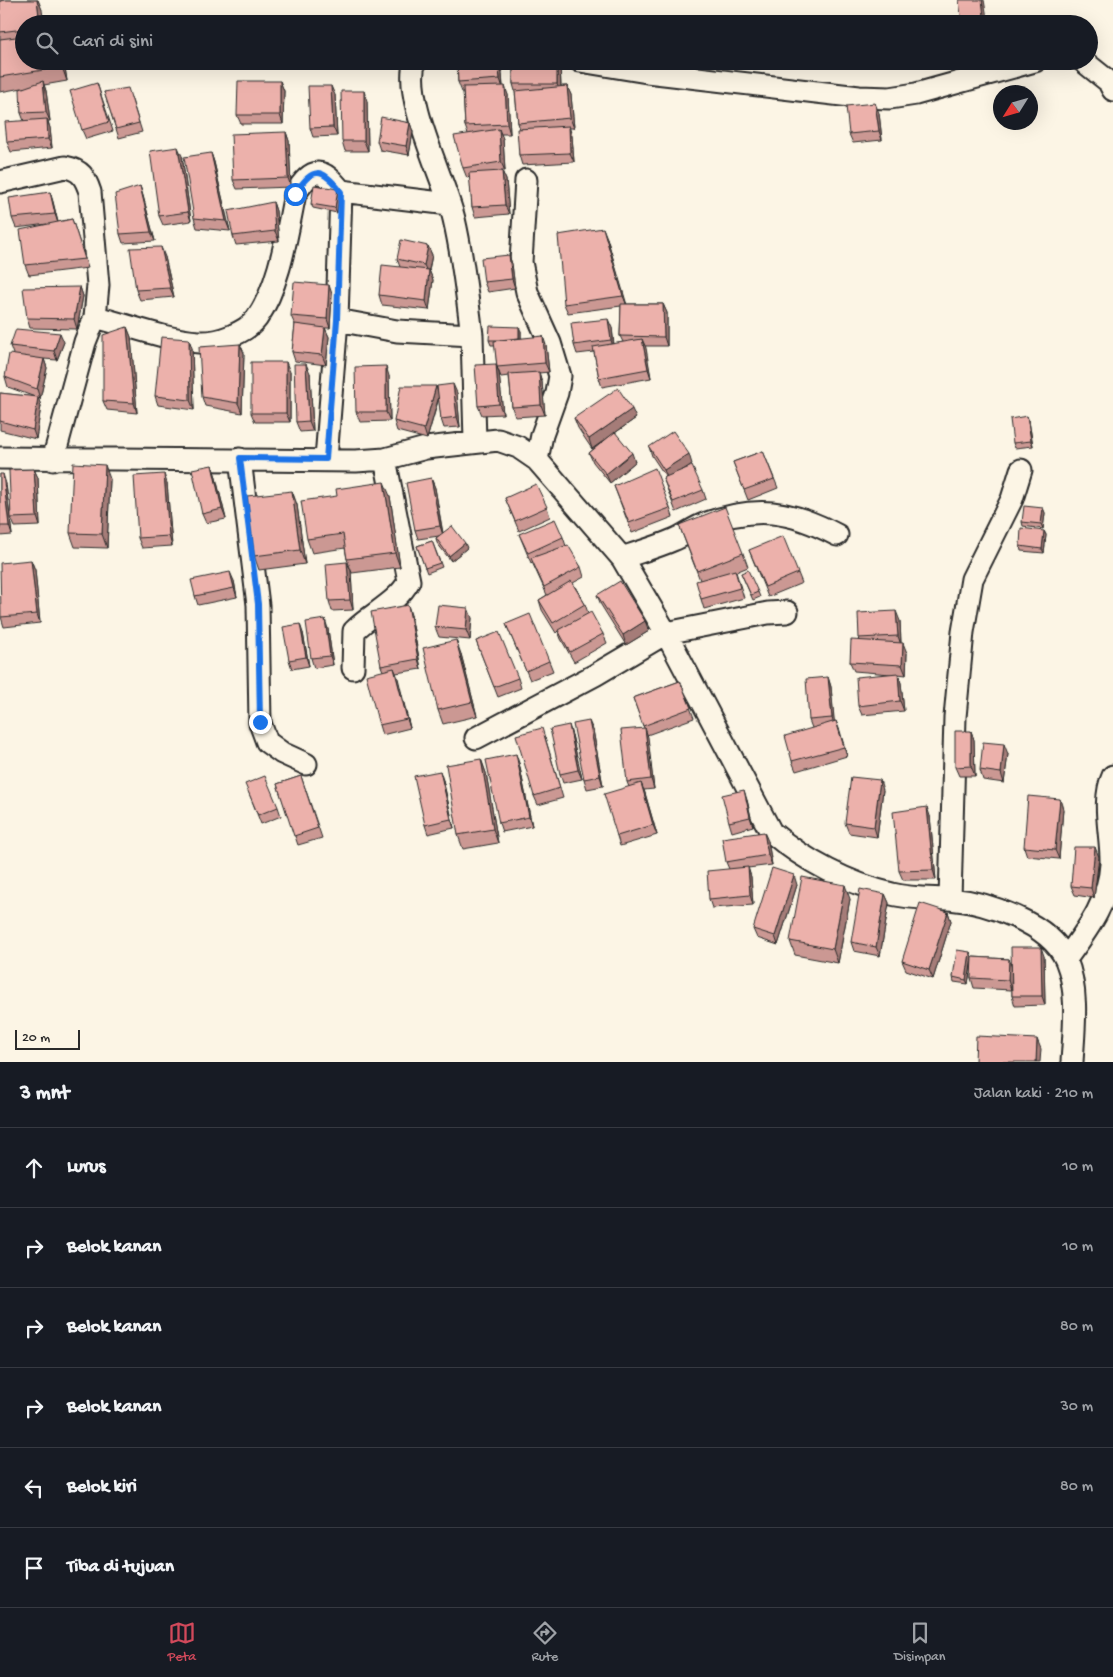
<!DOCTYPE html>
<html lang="id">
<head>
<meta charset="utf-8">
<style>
  body { margin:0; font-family:"Gochi Hand",sans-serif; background:#242831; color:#f1f3f6 }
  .compass { position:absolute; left:993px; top:85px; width:45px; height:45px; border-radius:50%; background:#171b24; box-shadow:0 5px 20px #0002; rotate:233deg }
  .scale { position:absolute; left:15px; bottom:12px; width:65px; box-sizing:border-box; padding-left:5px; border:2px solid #2b2b2b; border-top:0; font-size:14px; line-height:18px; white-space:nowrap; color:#2b2b2b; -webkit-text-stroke:4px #fcf5e5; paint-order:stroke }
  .stop { position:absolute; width:15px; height:15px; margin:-11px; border:4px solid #1a73e8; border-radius:50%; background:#fff }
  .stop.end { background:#1a73e8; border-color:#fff; box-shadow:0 1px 5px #0008 }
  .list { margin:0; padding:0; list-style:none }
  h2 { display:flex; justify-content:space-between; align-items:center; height:65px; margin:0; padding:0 20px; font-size:21px }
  h2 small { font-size:16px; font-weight:400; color:#9ea1a6 }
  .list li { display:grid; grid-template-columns:32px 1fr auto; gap:15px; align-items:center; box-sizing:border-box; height:80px; padding:0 20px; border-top:1px solid #363941 }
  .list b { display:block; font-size:19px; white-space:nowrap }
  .list em { font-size:16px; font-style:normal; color:#9ea1a6 }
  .icon { flex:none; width:28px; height:28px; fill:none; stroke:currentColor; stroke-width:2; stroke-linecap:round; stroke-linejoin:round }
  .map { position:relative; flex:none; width:1113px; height:1062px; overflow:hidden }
  .search { position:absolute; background:#171b24; box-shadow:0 5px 20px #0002; left:15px; right:15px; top:15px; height:55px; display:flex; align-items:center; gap:12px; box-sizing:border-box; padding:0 18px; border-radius:28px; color:#9ea1a6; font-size:19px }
  .sheet { height:545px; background:#171b24 }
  nav { display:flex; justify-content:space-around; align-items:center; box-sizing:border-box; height:70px; border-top:1px solid #363941; background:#171b24; font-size:14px; color:#9ea1a6 }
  nav a { display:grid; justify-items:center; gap:2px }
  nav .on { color:#d1495b }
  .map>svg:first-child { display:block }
</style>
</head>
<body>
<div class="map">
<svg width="1113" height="1062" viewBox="0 0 1113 1062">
  <rect width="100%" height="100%" fill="#fcf5e5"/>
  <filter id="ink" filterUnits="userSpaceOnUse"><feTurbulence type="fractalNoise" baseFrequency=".02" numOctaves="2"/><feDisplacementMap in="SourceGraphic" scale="10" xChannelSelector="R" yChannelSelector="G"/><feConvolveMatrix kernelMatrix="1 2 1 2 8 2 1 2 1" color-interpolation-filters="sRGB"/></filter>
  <g filter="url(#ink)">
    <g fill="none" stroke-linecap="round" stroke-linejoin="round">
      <defs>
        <path id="minor" d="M580,61L647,72L859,97L890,98L916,94L1035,61
          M1083,61L1108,81L1113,90
          M526,180L521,262L527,292L550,343L560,376L557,393L542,435L537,460
          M0,182L65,167C81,170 85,177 90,192L98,285L95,317L85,342L53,460
          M95,317C128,325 166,340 199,342C218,343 246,333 257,318C280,285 287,232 295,194C313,166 322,167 341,191
          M337,320L341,191L449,204
          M472,335L475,441
          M0,458L356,461L385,459L426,448L498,440L518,447L537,460L622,558L666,633L771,832C805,861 849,884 892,894C911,899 930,898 949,899C986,902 1050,923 1066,960C1079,991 1074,1029 1072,1062
          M240,459L258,605L260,723L267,742L282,753L306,764
          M326,459L337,320L397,331L472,335C467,296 463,257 454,219C445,180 402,98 415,61
          M622,558C639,552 657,547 673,540C684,536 693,528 704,524C756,505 790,510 837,535
          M353,668L354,631C372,613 397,603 409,581L385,459
          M476,738L595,675L666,633L768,613L787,612
          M950,899L955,717L963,632L972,579L1012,499L1021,470
          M1066,959C1087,930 1109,902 1111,864C1112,836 1101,802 1113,776"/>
      </defs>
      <!-- minor casing -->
      <use href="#minor" stroke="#2b2b2b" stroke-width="25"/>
      <!-- minor -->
      <use href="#minor" stroke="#fcf5e5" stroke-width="21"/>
    </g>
    <!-- wall -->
    <path fill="#cb9893" stroke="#2b2b2b" d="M0,0H38L42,10L24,24V61H64L67,81L44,85L46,91L50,121H48L50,128L52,148L11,152L7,142L24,121L21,113L22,88L0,92Z
      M457,61H501L503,86L508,95L510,134H501L503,139L505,171H502L506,180L509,214L475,217L472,207L470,177L467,178L463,168L468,134L465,126L463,92H462L458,82Z
      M513,61H560L561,86H567L571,95L574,128H569L572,136L574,162L522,165L519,155L520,129L518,123L515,91L513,84Z
      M280,81L284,91L283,124H241L237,115Z
      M97,83L113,131L86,139L82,130Z
      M104,92L131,97L142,132L119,138Z
      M335,95L337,136L313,137L310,128Z
      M367,101L368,151H345L342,141Z
      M879,113L882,140L853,143L849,134Z
      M410,123L413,132L409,155L380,150L377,141Z
      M286,132L289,141L291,187L237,189L233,180Z
      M211,153L214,162L230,231L197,228L194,218Z
      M182,156L191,221L163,225L159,216Z
      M140,186L143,196L155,241L123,243L120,234Z
      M50,192L53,202L58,222L72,219L88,268L29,275L25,265L47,224L16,228L12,218Z
      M340,194L337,213L313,208L311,204Z
      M273,202L276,211L279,241L236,245L233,236Z
      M607,238L626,304H663L667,313V346H645L651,378L602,387L599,378L594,352L577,354L574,345L612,328L614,344L623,342L620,336L621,306L568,313L564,304Z
      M428,246L432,255L429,270L433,280L429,310L382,305L379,295L400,267L397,259Z
      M509,255L512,264L515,288L488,292L484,282Z
      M165,257L174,297L140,300L136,290Z
      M80,287L83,296L77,329L30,328L27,318Z
      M332,294L330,328H325L329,337L326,365L295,361L292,352L295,325L291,316Z
      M127,327L131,337L137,413L107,410L103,401Z
      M521,331V338L546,345L549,372L539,373L542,382L545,415L515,417L512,407L509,376L501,377L497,367L495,345H491L489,340Z
      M64,342L57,360L44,359L47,368L40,399L38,398L41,406L36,439L0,430V393L35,397L8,387L5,377L13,354L10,346Z
      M240,344L244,353L242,413L205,406L202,397Z
      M192,348L194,410L158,405L155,396Z
      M496,364L499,373L503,414L482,415L478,406Z
      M290,372V422H255L251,413Z
      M310,373L313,431L300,432L296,422Z
      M389,376L390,421L360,422L356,412Z
      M438,393H457L460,427L444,428L441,419L439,398L427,439L397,431L394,421Z
      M574,418H636L615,433L635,462L610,483L593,462L589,453L602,442L592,449L578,428Z
      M1029,421L1033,446L1015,448L1013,443Z
      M649,447L692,464L684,469L703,490L706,499L676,512L663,478L666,477L652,456Z
      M763,451L778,488L748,500L733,462Z
      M212,465L215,474L226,519L206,523L202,514Z
      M34,469L38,478L40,526L15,527L11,518Z
      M0,474L6,484L12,535L0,536Z
      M431,478L435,488L443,533L467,548L451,561L437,543L436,538L439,536L418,539L415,530Z
      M110,479L107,548L75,547L70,533Z
      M167,483L172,546L142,548L138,538Z
      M614,486L670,508L673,517L632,533Z
      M292,491L297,505L305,564L259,570L254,556Z
      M390,496L400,567L352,573L347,559L345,548L312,553L307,539Z
      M505,498L547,507L550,517L519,531Z
      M1043,508L1045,513L1043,529L1023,526L1022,522Z
      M679,525L743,553L748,567L736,572L744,598L704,609L701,599L700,580Z
      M1044,531L1046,535L1044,553L1021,551L1020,546Z
      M519,534L563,537L566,546L581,567L584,577L573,583L585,604L588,613L603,634L607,643L574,662L561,639L558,631L556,633L542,610L539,600L547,595L532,562L531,563Z
      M432,541L442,567L427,573L417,546Z
      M749,550L798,573L802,583L768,597Z
      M31,560L35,570L40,623L4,627L1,617Z
      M351,571L353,610L332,611L329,601Z
      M741,573L758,592L760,597L753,600Z
      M234,581L237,597L198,605L195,596Z
      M597,595L649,631L626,645L601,605Z
      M411,615L421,669L396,673L410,728L382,735L379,725L383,671L381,666Z
      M472,618L470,640L439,637L435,627Z
      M900,621L901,643L907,653L906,675L898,674L901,683L904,711L862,715L858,706L891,674L854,671L850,662L860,641L859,638Z
      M506,624L549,661L553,671L530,680Z
      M328,629L333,665L314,668L311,658Z
      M303,633L309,666L292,669L289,660Z
      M476,641L518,678L521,688L498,697Z
      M461,654L477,716L443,724L438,710Z
      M828,677L831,687L834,722L836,721L847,756L796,771L792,761L812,728L809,720Z
      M680,681L694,718L647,735L654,789L644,790L657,835L620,846L617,836L629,787L627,782L644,728L633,698Z
      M593,730L603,786L587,789L584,779Z
      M971,731L974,740L975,776H959L955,767Z
      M572,735L582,779L563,783L560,774Z
      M545,737L563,798L538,805L534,796Z
      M1008,754L1004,783L983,780L980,770Z
      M481,759L486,773L498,843L463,849L458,835Z
      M519,763L532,826L502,832L499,823Z
      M301,776L322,838L298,845L277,784Z
      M443,780L454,828L428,834L425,825Z
      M883,790L877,837L849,833L845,823Z
      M249,793L278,807L281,816L261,824Z
      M747,800L753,826L732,832L729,822Z
      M1063,809L1059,859L1027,856L1024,847Z
      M930,816L936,880H903L899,871Z
      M768,841L772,865L748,868L751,877L753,905L712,908L709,899L729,869L726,862Z
      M1099,857L1094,898L1075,895L1071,886Z
      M797,885L778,945L757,938L753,929Z
      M885,894L889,903L880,956L854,951L851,942Z
      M850,899L838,963L795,955L790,941Z
      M948,912L951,921L933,979L906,970L902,961Z
      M970,952L972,957L1009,959L1011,966L1044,956L1045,1005L1015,1006L1012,996V979L1011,990L974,988L971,978L972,958L968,984L954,982L953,977Z"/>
    <!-- shaded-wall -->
    <path fill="#a57c78" stroke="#2b2b2b" d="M37,0H38L42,10L44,24H40Z
      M982,0H984L988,24H985Z
      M61,61H64L67,81L62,67Z
      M498,61H501L503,88L500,79Z
      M557,61H560L561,94L557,84Z
      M43,81L46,91L50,121L46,112Z
      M280,81L284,91L283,124L280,115Z
      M331,86L335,95L337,136L333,127Z
      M505,86L508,95L510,134L507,124Z
      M567,86L571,95L574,128L570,118Z
      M364,91L367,101L368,151L364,141Z
      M875,103L879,113L882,140L879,131Z
      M47,119L50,128L52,148L48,139Z
      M410,123L413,132L409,155L406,146Z
      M569,126L572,136L574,162L570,153Z
      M499,129L503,139L505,171L501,162Z
      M286,132L289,141L291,187L288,178Z
      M178,147L182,156L191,221L188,212Z
      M211,153L214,162L230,231L226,221Z
      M502,171L506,180L509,214L505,205Z
      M140,186L143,196L155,241L151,232Z
      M338,189L340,194L337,213L335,208Z
      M50,192L53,202L58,223L55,214Z
      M273,202L276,211L279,241L275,231Z
      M603,228L607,238L627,305L623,296Z
      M428,246L432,255L428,274L424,265Z
      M161,247L165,257L174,297L170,288Z
      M509,255L512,264L515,288L512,279Z
      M429,270L433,280L429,310L426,301Z
      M329,285L332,294L330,328L327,319Z
      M80,287L83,296L77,329L74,319Z
      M663,304L667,313V346L664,337Z
      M608,319L612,328L614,350L611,340Z
      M127,327L131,337L137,413L134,403Z
      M519,327L521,331V346L519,341Z
      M325,328L329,337L326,365L322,355Z
      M60,333L64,342L57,360L54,351Z
      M543,336L546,345L549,372L545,363Z
      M189,339L192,348L194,410L190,400Z
      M642,339L646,348L651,378L648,369Z
      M240,344L244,353L242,413L238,403Z
      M44,359L47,368L40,399L37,389Z
      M286,362L290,372V422L286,413Z
      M306,364L310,373L313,431L309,421Z
      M496,364L499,373L503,414L499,404Z
      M386,366L389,376L390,421L386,412Z
      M539,372L542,382L545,415L541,405Z
      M453,384L457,393L460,427L457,417Z
      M436,386L439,396L427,439L424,429Z
      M38,397L41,406L36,439L33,430Z
      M632,409L636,418L592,449L589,439Z
      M1027,416L1029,421L1033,446L1031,441Z
      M632,453L635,462L610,483L606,474Z
      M689,454L692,464L668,480L664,470Z
      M105,465L110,479L107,548L102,534Z
      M212,465L215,474L226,519L222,509Z
      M34,469L38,478L40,526L37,517Z
      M3,474L6,484L12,535L9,526Z
      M164,474L167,483L172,546L169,536Z
      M431,478L435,488L443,535L440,526Z
      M384,482L390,496L400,567L395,553Z
      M292,491L297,505L305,564L300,550Z
      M1043,508L1045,513L1043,529L1041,524Z
      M1044,531L1046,535L1044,553L1042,549Z
      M465,543L467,548L451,561L449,556Z
      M31,560L35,570L40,623L37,614Z
      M347,562L351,571L353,610L350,600Z
      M230,572L234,581L237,597L234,588Z
      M408,605L411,615L421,669L418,659Z
      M468,608L472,618L470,640L466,630Z
      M896,611L900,621L901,645L898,636Z
      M325,619L328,629L333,665L330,656Z
      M645,621L649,631L626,645L623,635Z
      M300,624L303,633L309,666L306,657Z
      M456,640L461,654L477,716L472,702Z
      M903,643L907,653L906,675L902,665Z
      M394,668L398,678L410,728L407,719Z
      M898,673L901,683L904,711L900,701Z
      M828,677L831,687L835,728L832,718Z
      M589,721L593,730L603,786L600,776Z
      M836,721L840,731L847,756L844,747Z
      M569,725L572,735L582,779L578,770Z
      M645,728L648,737L654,789L651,779Z
      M971,731L974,740L975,776L971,766Z
      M1004,744L1008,754L1004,783L1001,773Z
      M516,754L519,763L532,826L529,817Z
      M481,759L486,773L498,843L493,829Z
      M440,771L443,780L454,828L451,819Z
      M880,780L883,790L877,837L874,827Z
      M641,783L645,793L657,835L653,825Z
      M744,790L747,800L753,826L750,817Z
      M1060,799L1063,809L1059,859L1055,850Z
      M927,807L930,816L936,880L933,870Z
      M764,832L768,841L772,865L768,855Z
      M1095,847L1099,857L1094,898L1091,888Z
      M748,867L751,877L753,905L750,895Z
      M794,875L797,885L778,945L775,936Z
      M845,885L850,899L838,963L833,949Z
      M885,894L889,903L880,956L876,947Z
      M948,912L951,921L933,979L929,970Z
      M1041,947L1044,956L1045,1005L1042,996Z
      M970,952L972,957L968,984L966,980Z
      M1009,959L1012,968L1011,990L1008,980Z
      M1037,1039L1041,1049L1040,1062H1036Z"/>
    <!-- building -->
    <path fill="#ecb1ab" stroke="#2b2b2b" d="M6,0H37L40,24H24V29L0,32V1Z
      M959,0H982L985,24H962Z
      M24,36V61H61L62,67L0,77V39Z
      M457,61H498L500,79L458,82Z
      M513,61H557V84H513Z
      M43,81L46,112L21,113L20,89Z
      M238,81H280V115H237Z
      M97,83L109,122L82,130L70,91Z
      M308,86H331L333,127L310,128Z
      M505,86L507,124L465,126L463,87Z
      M567,86L570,118L518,123L515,91Z
      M128,88L139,123L116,129L104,92Z
      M341,91H364V141H342Z
      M875,103L879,131L849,134L846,106Z
      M381,117L410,123L406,146L377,141Z
      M47,119L48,139L7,142L5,122Z
      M569,126L570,153L519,155L517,129Z
      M499,129L501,162L463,168L454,136Z
      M286,132L288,178L233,180L231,134Z
      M178,147L188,212L159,216L150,151Z
      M211,153L226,221L194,218L184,157Z
      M502,171L505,205L472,207L469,173Z
      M314,185L338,189L335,208L311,204Z
      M140,186L151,232L120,234L115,194Z
      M50,192L55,214L12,218L9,198Z
      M273,202L275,231L233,236L228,211Z
      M72,219L85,259L25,265L20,230Z
      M603,228L623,296L564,304L558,235Z
      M401,240L428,246L424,265L397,259Z
      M161,247L170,288L136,290L130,248Z
      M509,255L512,279L484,282L481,258Z
      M382,265L429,270L426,301L379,295Z
      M294,282L329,285L327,319L291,316Z
      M80,287L74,319L27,318L23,288Z
      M621,304H663L664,337L620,336Z
      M608,319L611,340L574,345L571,323Z
      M295,324L325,328L322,355L292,352Z
      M490,326L519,327V338L499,340H489Z
      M127,327L134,403L103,401V335Z
      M16,329L60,333L54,351L10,346Z
      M543,336L545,363L497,367L494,341Z
      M161,337L189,339L190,400L155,396Z
      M642,339L648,369L599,378L593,347Z
      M240,344L238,403L202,397L199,347Z
      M9,354L44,359L37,389L5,377Z
      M251,362H286V413H251Z
      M294,364H306L309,421L296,422Z
      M496,364L499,404L478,406L475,365Z
      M386,366V412H356L355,367Z
      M539,372L541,405L512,407L509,374Z
      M453,384L457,417L441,419L437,386Z
      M401,386H436L424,429L394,421Z
      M618,388L632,409L589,439L574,418Z
      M0,393L38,397L33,430L0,421Z
      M1027,416L1031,441L1013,443L1010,419Z
      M673,431L689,454L664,470L649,447Z
      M615,432L632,453L606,474L589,453Z
      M763,451L774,479L744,490L733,462Z
      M73,463L105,465L102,534L70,533Z
      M212,465L222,509L202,514L192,469Z
      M692,466L703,490L673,502L663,478Z
      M655,468L670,508L629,523L614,486Z
      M34,469L37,517L11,518L9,470Z
      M0,474H3L9,526H0Z
      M164,474L169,536L138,538L134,476Z
      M431,478L440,526L415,530L406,483Z
      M384,482L395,553L347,559L343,534L307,539L301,501L337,496L336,489Z
      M536,484L547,507L515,521L505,498Z
      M292,491L300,550L254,556L247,496Z
      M1024,506L1043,508L1041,524L1022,522Z
      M725,507L743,553L697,571L679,525Z
      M555,519L563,537L528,553L519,534Z
      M452,526L465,543L449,556L436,538Z
      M1021,528L1044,531L1042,549L1020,546Z
      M783,536L798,573L765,587L749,550Z
      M432,541L440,563L425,568L417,546Z
      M568,545L581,567L544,587L531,558Z
      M31,560L37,614L1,617L0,563Z
      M347,562L350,600L329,601L326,564Z
      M735,570L740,588L701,599L696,581Z
      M748,570L758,592L751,595L741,573Z
      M230,572L234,588L195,596L191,580Z
      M571,581L585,604L553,623L539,600Z
      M620,581L645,621L623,635L597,595Z
      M408,605L418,659L381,666L371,612Z
      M438,605L468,608L466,630L435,627Z
      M896,611L898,636L859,638L858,613Z
      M591,612L603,634L570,652L558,630Z
      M530,614L549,661L526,671L506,624Z
      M325,619L330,656L311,658L306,622Z
      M300,624L306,657L289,660L283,627Z
      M499,632L518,678L494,687L476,641Z
      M456,640L472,702L438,710L423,648Z
      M851,640L903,643L902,665L850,662Z
      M394,668L407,719L379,725L366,675Z
      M898,673L900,701L858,706L856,677Z
      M828,677L832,718L809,720L806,679Z
      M680,681L691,708L643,726L633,698Z
      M589,721L600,776L584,779L573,724Z
      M836,721L844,747L792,761L785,736Z
      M569,725L578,770L560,774L550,729Z
      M542,728L560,788L534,796L516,735Z
      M645,728L651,779L627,782L621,730Z
      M955,731H971V766L955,767Z
      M983,742L1004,744L1001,773L980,770Z
      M516,754L529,817L499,823L486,760Z
      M481,759L493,829L458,835L446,765Z
      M440,771L451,819L425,825L414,776Z
      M265,776L278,807L258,815L245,784Z
      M301,776L318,828L294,836L277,784Z
      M851,777L880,780L874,827L845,823Z
      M641,783L653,825L617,836L604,794Z
      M744,790L750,817L729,822L722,795Z
      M1028,796L1060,799L1055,850L1024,847Z
      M927,807L933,870L899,871L893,812Z
      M764,832L768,855L726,862L722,838Z
      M1074,847H1095L1091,888L1071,886Z
      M748,867L750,895L709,899L707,871Z
      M772,868L794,875L775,936L753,929Z
      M802,877L845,885L833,949L790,941Z
      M860,889L885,894L876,947L851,942Z
      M920,903L948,912L929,970L902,961Z
      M1011,947H1041L1042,996H1012Z
      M957,950L970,952L966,980L953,977Z
      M972,957L1009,959L1008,980L971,978Z
      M976,1036L1037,1039L1036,1062H975Z"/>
  </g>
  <g fill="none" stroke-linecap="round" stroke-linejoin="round" filter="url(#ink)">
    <!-- route -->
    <path stroke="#1a73e8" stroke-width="6" d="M260,722L258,604L240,458L326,459L337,320L341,192C322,167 312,166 295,194"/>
  </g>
</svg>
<svg class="compass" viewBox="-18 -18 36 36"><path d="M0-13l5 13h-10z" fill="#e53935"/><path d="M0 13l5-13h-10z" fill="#9ea1a6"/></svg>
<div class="scale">20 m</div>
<div class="stop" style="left:295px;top:194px"></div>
<div class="stop end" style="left:260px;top:722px"></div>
<div class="search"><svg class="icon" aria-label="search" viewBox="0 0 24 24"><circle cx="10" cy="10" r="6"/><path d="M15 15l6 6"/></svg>Cari di sini</div>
</div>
<section class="sheet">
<h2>3 mnt<small>Jalan kaki · 210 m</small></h2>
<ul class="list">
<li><svg class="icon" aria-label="ahead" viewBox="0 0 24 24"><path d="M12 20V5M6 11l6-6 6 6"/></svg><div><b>Lurus</b></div><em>10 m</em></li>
<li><svg class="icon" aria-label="right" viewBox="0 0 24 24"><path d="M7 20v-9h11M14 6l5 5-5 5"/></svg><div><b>Belok kanan</b></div><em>10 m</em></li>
<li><svg class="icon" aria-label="right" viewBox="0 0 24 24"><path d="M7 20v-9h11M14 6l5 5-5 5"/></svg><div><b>Belok kanan</b></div><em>80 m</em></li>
<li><svg class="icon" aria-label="right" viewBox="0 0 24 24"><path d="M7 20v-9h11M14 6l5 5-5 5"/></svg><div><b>Belok kanan</b></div><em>30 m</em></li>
<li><svg class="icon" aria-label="left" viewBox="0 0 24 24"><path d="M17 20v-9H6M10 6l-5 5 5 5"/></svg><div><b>Belok kiri</b></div><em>80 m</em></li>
<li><svg class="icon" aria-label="arrive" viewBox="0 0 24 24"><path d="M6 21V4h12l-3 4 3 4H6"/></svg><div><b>Tiba di tujuan</b></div></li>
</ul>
</section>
<nav>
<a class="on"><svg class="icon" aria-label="map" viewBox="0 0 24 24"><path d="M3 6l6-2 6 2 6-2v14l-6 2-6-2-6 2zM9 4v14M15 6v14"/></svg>Peta</a>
<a><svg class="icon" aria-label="directions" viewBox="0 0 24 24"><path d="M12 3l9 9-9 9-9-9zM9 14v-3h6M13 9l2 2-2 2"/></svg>Rute</a>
<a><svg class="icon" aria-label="saved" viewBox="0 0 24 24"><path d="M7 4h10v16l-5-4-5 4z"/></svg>Disimpan</a>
</nav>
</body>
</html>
